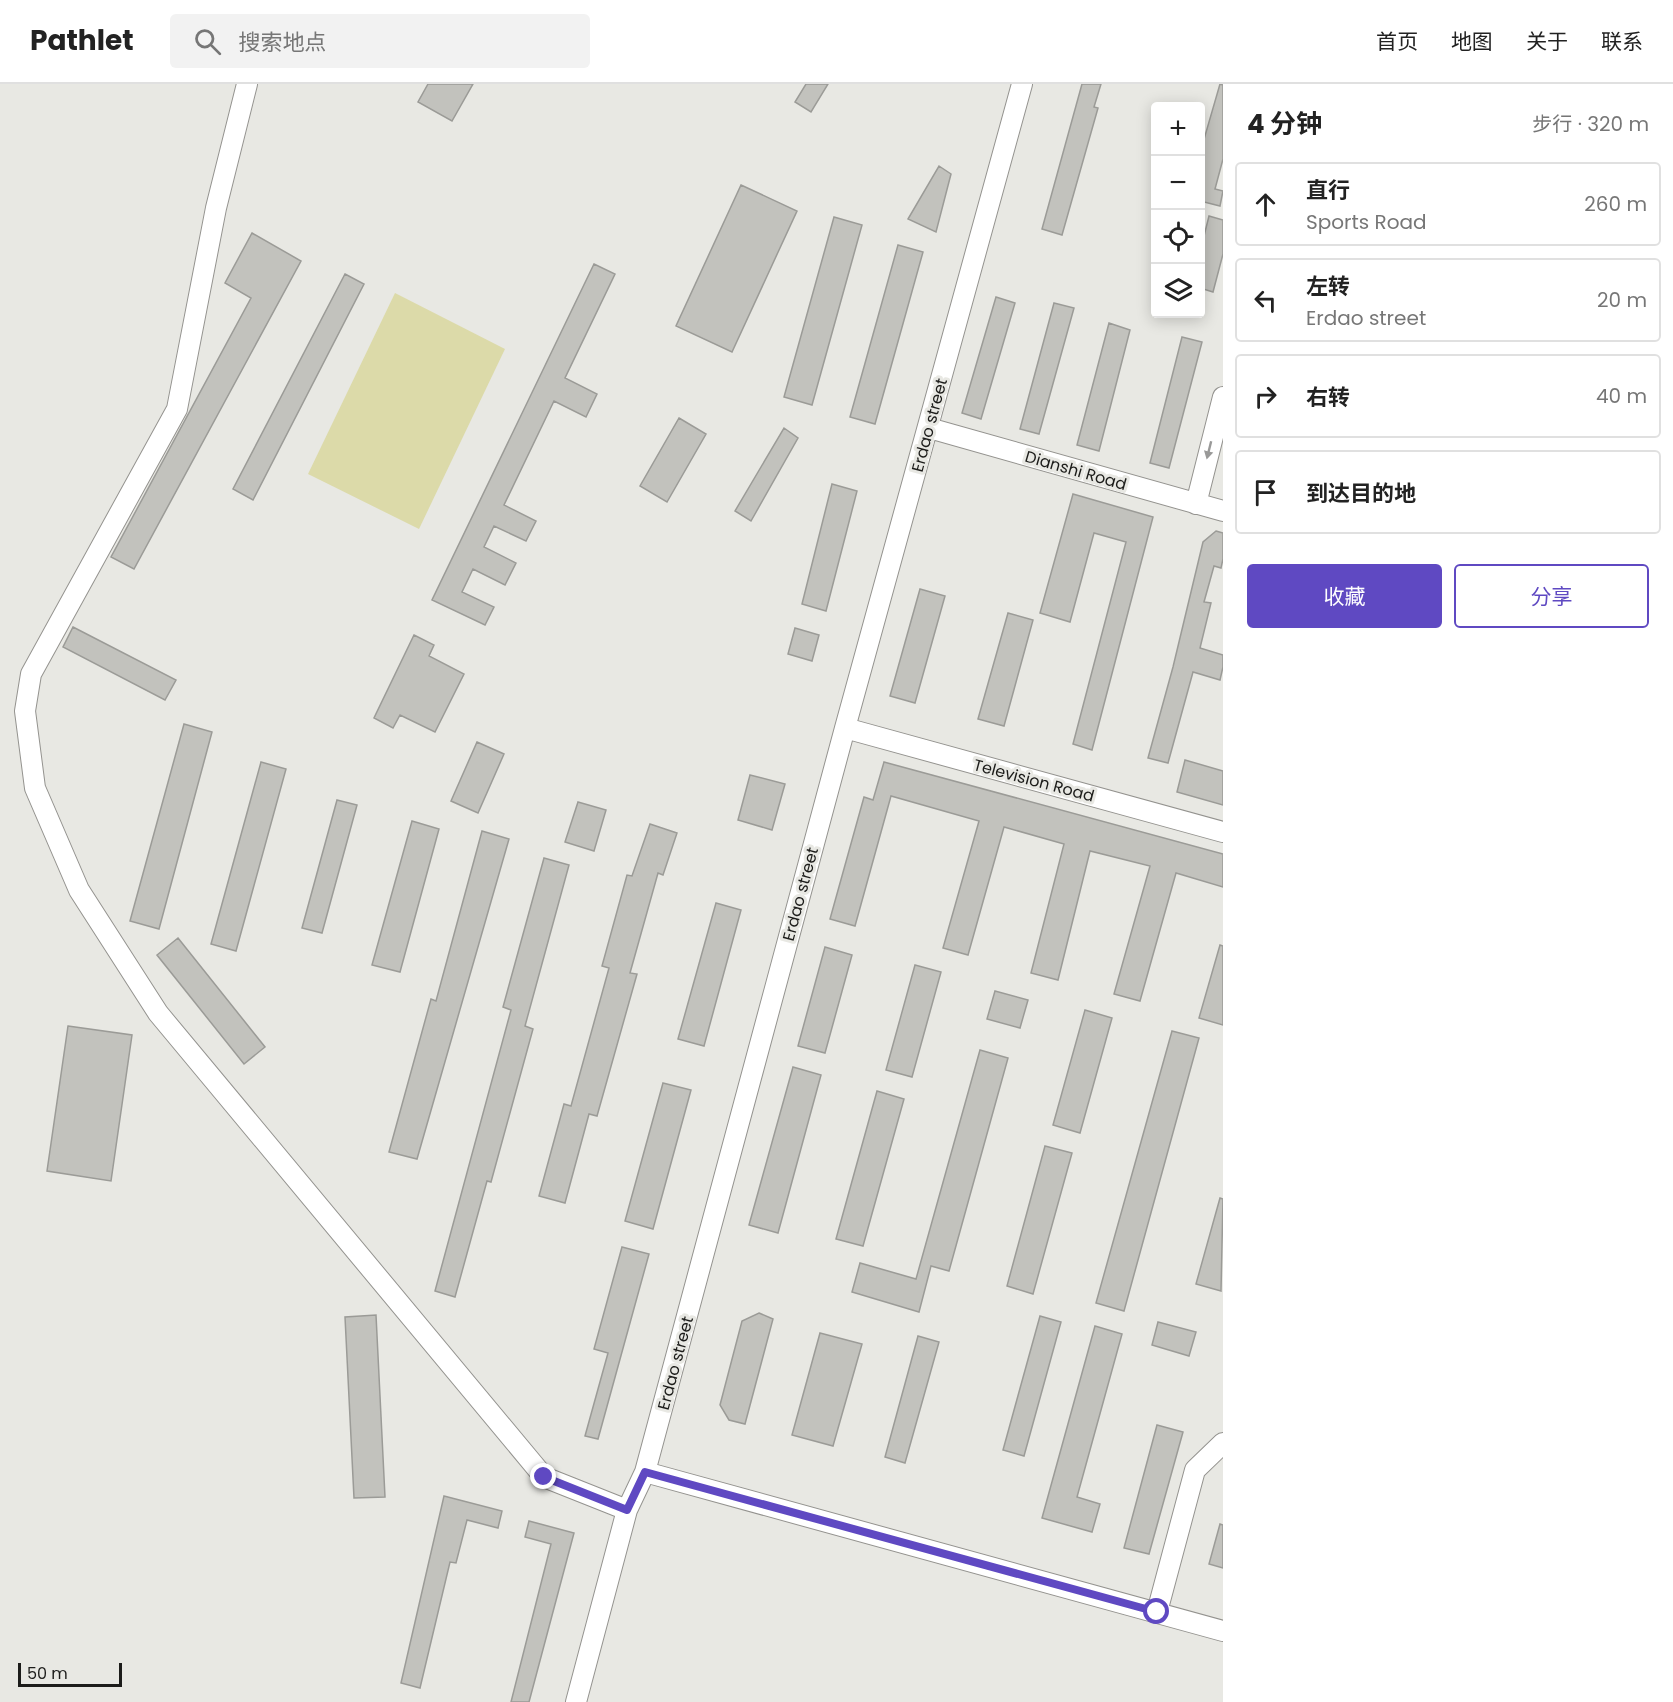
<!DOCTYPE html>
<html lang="zh">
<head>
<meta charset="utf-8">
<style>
  body { margin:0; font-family:Poppins,"Noto Sans SC",sans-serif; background:#f2f2f2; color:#222 }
  .controls { position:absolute; right:18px; top:18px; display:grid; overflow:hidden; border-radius:6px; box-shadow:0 3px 15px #0003 }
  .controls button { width:54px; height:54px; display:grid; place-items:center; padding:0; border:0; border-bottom:2px solid #e0e0e0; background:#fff; color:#222; font:30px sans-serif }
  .scale { position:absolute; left:18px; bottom:15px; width:104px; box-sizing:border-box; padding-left:6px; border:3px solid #1c1c1a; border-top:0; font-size:16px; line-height:21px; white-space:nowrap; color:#1c1c1a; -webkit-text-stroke:4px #e8e8e3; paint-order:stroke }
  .stop { position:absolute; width:18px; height:18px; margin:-14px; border:4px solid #5f49c2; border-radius:50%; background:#fff }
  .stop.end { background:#5f49c2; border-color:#fff; box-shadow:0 2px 6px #0008 }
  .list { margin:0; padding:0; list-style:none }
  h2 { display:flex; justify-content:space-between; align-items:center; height:78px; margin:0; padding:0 24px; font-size:26px }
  h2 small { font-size:20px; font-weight:400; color:#767676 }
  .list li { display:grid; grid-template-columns:39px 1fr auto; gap:18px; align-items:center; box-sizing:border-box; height:84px; margin:0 12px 12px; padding:0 12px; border:2px solid #e0e0e0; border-radius:6px }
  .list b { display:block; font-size:22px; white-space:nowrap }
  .list p { margin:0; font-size:20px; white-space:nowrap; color:#767676 }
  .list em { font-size:20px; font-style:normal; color:#767676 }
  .actions { display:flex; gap:12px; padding:18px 24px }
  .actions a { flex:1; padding:14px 0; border:2px solid #5f49c2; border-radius:6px; text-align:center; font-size:21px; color:#5f49c2 }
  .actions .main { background:#5f49c2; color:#fff }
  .icon { flex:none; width:33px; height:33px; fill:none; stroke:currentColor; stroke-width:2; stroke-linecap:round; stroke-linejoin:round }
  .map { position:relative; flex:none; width:1223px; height:1618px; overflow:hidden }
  header { display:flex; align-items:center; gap:36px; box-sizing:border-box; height:84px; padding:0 30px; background:#fff; border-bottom:2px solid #e0e0e0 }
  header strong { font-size:28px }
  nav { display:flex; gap:33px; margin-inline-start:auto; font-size:21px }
  .search { width:420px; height:54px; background:#f2f2f2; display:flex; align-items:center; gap:15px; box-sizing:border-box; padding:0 21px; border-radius:6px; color:#767676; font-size:22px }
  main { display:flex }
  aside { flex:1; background:#fff }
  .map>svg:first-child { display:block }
</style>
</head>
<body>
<header>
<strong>Pathlet</strong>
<div class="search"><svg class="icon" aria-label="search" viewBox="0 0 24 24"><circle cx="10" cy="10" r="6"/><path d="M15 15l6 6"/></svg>搜索地点</div>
<nav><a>首页</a><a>地图</a><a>关于</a><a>联系</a></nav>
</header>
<main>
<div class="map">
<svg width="1223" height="1618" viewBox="0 0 1223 1618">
  <rect width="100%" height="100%" fill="#e8e8e3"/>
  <!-- garden -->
  <path fill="#dcdaa9" d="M395,209L505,265L419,445L308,390Z"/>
  <!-- building -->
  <path fill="#c2c2bd" stroke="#9b9b97" stroke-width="1.5" d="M428,0H473L452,37L418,18Z
    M806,0H828L811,28L795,18Z
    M1082,0H1101L1094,23L1098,24L1062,151L1042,145Z
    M1220,0L1223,1V75L1215,105L1223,107L1220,122L1200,117V69Z
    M939,82L951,90L936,148L908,135Z
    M741,101L797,127L732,268L676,242Z
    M1209,132L1223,136V170L1213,208L1200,204V168Z
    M834,133L862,141L812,321L784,313Z
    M252,149L301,177L134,485L111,473L251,214L225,199Z
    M898,161L923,168L875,340L850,333Z
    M594,180L615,190L565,294L597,310L586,333L554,317L504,421L536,437L526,457L494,442L484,463L516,479L505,501L473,485L462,508L494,523L485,541L432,516Z
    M345,190L364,200L253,416L233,405Z
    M996,213L1015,219L981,335L962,329Z
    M1054,219L1074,224L1039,350L1020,345Z
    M1109,239L1130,246L1099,367L1077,361Z
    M1182,253L1202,258L1169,384L1150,379Z
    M679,334L706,350L667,418L640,402Z
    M784,344L798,354L751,437L735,427Z
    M832,400L857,407L826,527L802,520Z
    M1073,410L1153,433L1092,666L1073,660L1126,458L1094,449L1070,538L1040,529Z
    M1216,447L1223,449V475L1221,484L1214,482L1204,518L1211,519L1200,564L1223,571V583L1220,596L1193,588L1168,679L1148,674L1173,583L1203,458Z
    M920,505L945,512L915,619L890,612Z
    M1008,529L1033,536L1004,642L978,635Z
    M73,543L176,596L165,616L63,563Z
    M795,544L819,551L812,577L788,570Z
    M414,551L434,561L429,572L464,590L435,648L400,631L393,644L374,634Z
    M184,640L212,648L159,845L130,837Z
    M477,658L504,670L478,729L451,717Z
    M1185,676L1223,687V721L1177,708Z
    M261,678L286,685L236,867L211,860Z
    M884,678L1223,770V803L1176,789L1140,917L1114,910L1150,782L1090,767L1058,896L1031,889L1064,760L1004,743L968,871L943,864L979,737L891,712L855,842L830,835L864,713L873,716Z
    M750,691L785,700L772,746L738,736Z
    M337,716L357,721L322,849L302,844Z
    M578,718L606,726L594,767L565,758Z
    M412,737L439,745L400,888L372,881Z
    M650,740L677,749L663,791L658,789L630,889L637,890L597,1032L589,1030L565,1119L539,1112L564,1020L571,1022L609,884L602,882L627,791L632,792Z
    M482,747L509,755L417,1075L389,1068L431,915L436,917Z
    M544,774L569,781L525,942L533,945L491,1098L487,1097L455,1213L435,1207L511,926L503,923Z
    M716,819L741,826L704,962L678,955Z
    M178,854L265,963L244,980L157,871Z
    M1220,861L1223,862V941L1199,934Z
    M825,863L852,871L825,969L798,962Z
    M915,881L941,888L912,993L886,986Z
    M995,907L1028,916L1020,944L987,935Z
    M1085,926L1112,934L1080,1049L1053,1041Z
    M68,942L132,951L111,1097L47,1087Z
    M1172,947L1199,954L1124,1227L1096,1219Z
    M980,966L1008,974L949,1187L931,1182L919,1228L852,1208L860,1179L916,1195Z
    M793,983L821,991L778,1149L749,1141Z
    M663,999L691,1006L653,1145L625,1137Z
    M877,1007L904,1015L863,1162L836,1155Z
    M1045,1062L1072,1069L1033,1210L1007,1202Z
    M1220,1114L1223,1115L1221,1207L1196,1200Z
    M622,1163L649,1170L598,1355L585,1352L608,1269L594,1265Z
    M759,1229L773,1235L745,1340L729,1336L720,1321L742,1237Z
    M376,1231L385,1413L354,1414L345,1233Z
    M1040,1232L1061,1238L1024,1372L1003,1366Z
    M1158,1238L1196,1248L1189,1272L1152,1261Z
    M1095,1242L1122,1250L1077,1413L1100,1420L1092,1448L1042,1434Z
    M820,1249L862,1260L833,1362L792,1351Z
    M918,1252L939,1258L905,1379L885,1373Z
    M1157,1341L1183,1348L1149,1470L1124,1464Z
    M444,1412L502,1427L498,1444L467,1436L456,1479L450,1478L420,1604L401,1599Z
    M529,1437L574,1449L529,1618H511L551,1460L525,1453Z
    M1220,1440L1223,1441V1484L1209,1480Z"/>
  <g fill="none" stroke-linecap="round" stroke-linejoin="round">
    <defs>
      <path id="minor" d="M247,0L216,124L177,325L31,590L25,627L35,704L79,806L158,929L544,1393L627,1426
        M929,344L1223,427
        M1196,420L1223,313
        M845,644L1223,748
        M645,1388L1223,1547
        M1157,1528L1195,1386L1223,1359
        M576,1618L627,1426L645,1388L845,644L1022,0"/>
    </defs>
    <!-- minor casing -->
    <use href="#minor" stroke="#94938f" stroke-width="22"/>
    <!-- minor -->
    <use href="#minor" stroke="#fff" stroke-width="20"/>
  </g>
  <!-- one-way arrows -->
  <defs><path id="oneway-solid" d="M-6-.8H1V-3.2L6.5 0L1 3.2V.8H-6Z" transform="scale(1.5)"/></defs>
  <use fill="#999998" href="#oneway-solid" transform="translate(1209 366) rotate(104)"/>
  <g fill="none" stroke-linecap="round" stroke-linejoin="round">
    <!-- route -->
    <path stroke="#5f49c2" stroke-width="8" d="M544,1393L627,1426L645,1388L1157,1528"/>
  </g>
  <g text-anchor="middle" stroke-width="6" stroke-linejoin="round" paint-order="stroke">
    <!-- street labels -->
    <g font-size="16" fill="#1c1c1a" stroke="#e8e8e3">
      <text transform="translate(929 341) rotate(-75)" y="6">Erdao street</text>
      <text transform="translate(1076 386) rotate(16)" y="6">Dianshi Road</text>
      <text transform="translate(1034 696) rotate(15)" y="6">Television Road</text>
      <text transform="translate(800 810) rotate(-75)" y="6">Erdao street</text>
      <text transform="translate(675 1279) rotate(-75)" y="6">Erdao street</text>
    </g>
  </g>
</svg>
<div class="controls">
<button>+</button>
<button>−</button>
<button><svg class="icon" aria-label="locate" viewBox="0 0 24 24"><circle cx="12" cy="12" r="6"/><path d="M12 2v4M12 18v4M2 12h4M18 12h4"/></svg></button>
<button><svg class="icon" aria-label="layers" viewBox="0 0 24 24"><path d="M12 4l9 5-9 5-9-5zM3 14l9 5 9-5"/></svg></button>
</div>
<div class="scale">50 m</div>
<div class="stop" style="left:1157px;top:1528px"></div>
<div class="stop end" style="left:544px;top:1393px"></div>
</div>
<aside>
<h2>4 分钟<small>步行 · 320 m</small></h2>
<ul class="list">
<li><svg class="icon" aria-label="ahead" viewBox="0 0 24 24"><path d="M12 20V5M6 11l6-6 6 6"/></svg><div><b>直行</b><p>Sports Road</p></div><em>260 m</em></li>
<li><svg class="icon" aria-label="left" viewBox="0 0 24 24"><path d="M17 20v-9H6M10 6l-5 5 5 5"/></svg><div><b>左转</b><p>Erdao street</p></div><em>20 m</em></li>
<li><svg class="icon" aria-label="right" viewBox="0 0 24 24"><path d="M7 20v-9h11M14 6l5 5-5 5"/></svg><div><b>右转</b></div><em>40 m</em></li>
<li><svg class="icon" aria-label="arrive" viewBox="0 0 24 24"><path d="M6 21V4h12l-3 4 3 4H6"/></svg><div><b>到达目的地</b></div></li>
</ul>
<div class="actions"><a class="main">收藏</a><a>分享</a></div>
</aside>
</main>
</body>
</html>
